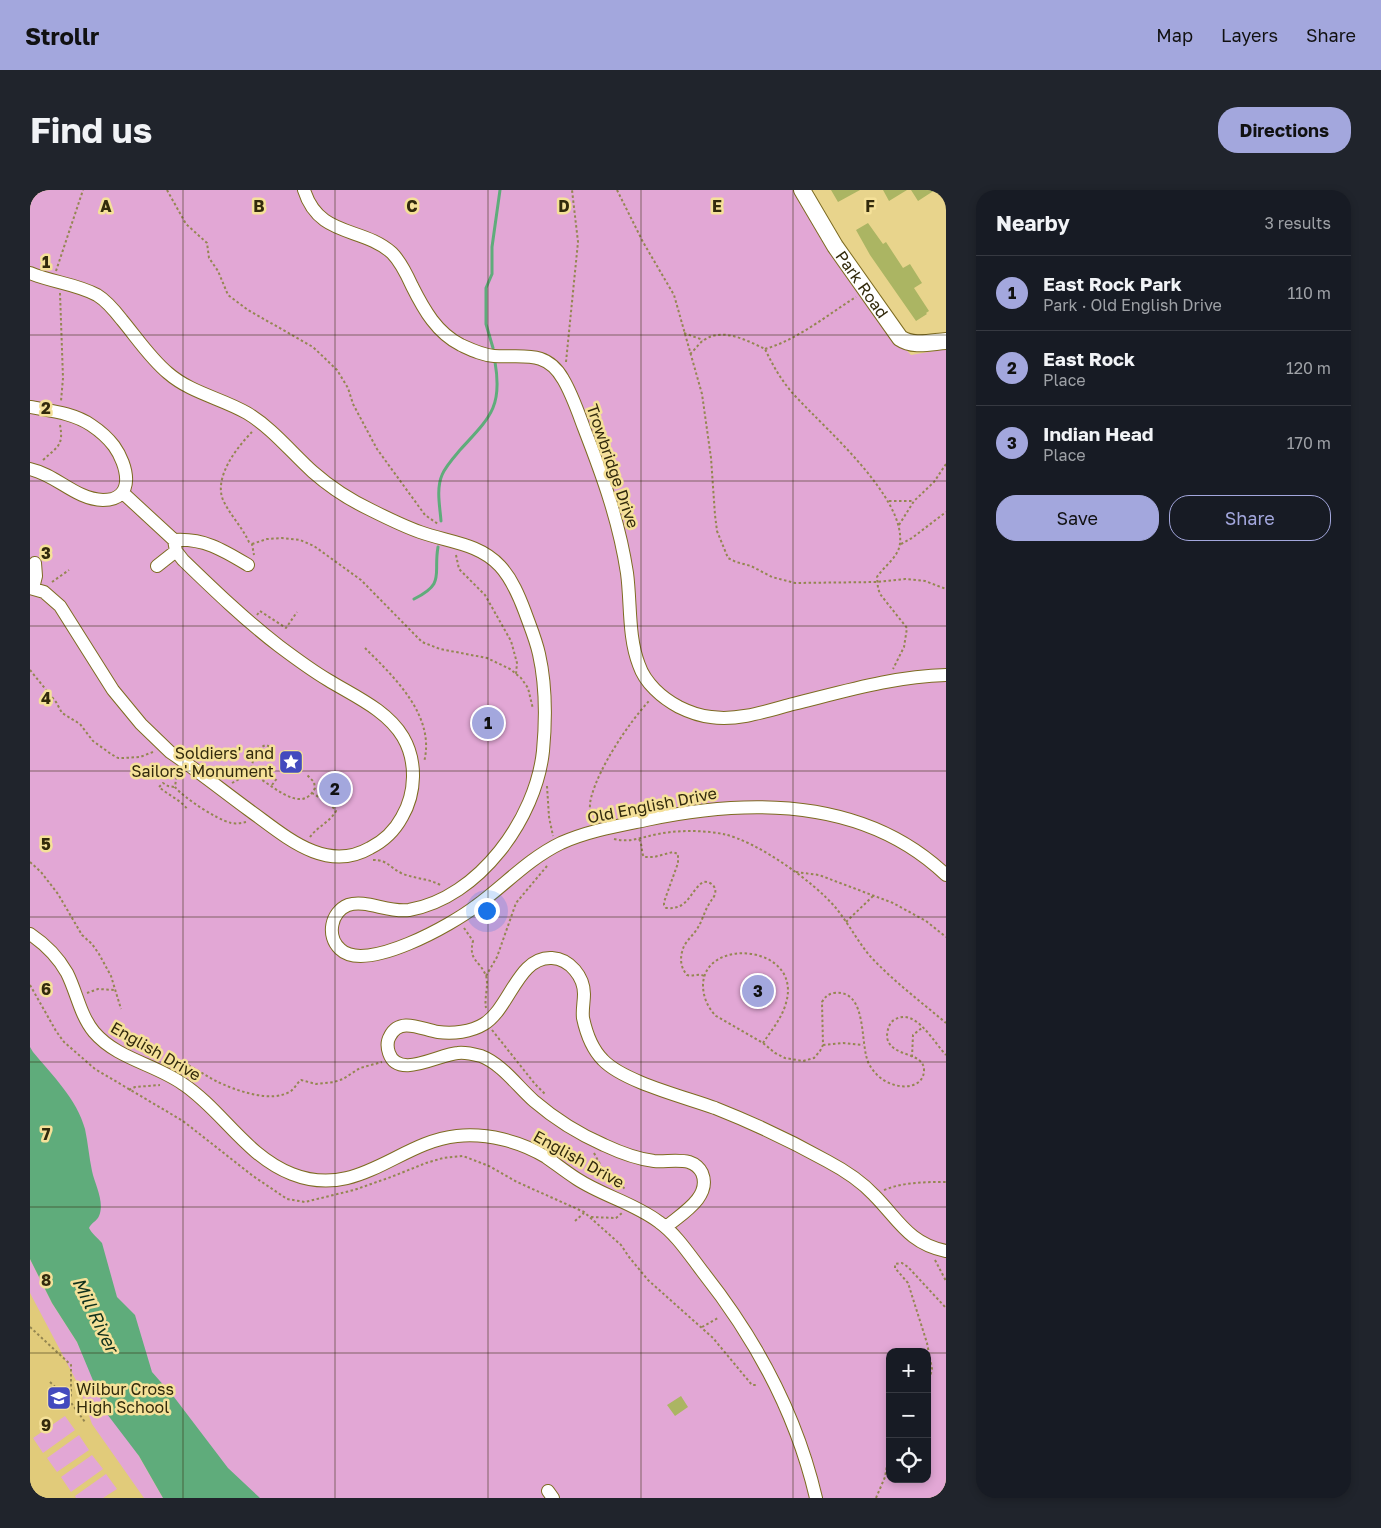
<!DOCTYPE html>
<html lang="en">
<head>
<meta charset="utf-8">
<style>
  body { margin:0; font-family:"Golos Text",sans-serif; background:#20242c; color:#f1f3f6 }
  .controls { position:absolute; right:15px; bottom:15px; display:grid; overflow:hidden; border-radius:10px; box-shadow:0 2px 8px #0003 }
  .controls button { width:45px; height:45px; display:grid; place-items:center; padding:0; border:0; border-bottom:1px solid #363941; background:#171b24; color:#f1f3f6; font:25px sans-serif }
  .you { position:absolute; left:456px; top:720px; width:18px; height:18px; margin:-12px; border:4px solid #fff; border-radius:50%; background:#1a73e8; box-shadow:0 0 0 8px #1a73e833 }
  .badge { display:grid; place-items:center; width:32px; height:32px; border-radius:50%; background:#a3a7dd; color:#111; font-size:16px; font-weight:700 }
  .pin { position:absolute; translate:-50% -50%; border:2px solid #fff; box-shadow:0 1px 5px #0006 }
  .list { margin:0; padding:0; list-style:none }
  h2 { display:flex; justify-content:space-between; align-items:center; height:65px; margin:0; padding:0 20px; font-size:21px }
  h2 small { font-size:16px; font-weight:400; color:#9ea1a6 }
  .list li { display:grid; grid-template-columns:32px 1fr auto; gap:15px; align-items:center; box-sizing:border-box; height:75px; padding:0 20px; border-top:1px solid #363941 }
  .list b { display:block; font-size:19px; white-space:nowrap }
  .list p { margin:0; font-size:16px; white-space:nowrap; color:#9ea1a6 }
  .list em { font-size:16px; font-style:normal; color:#9ea1a6 }
  .actions { display:flex; gap:10px; padding:15px 20px }
  .actions a { flex:1; padding:11px 0; border:1px solid #a3a7dd; border-radius:20px; text-align:center; font-size:18px; color:#a3a7dd }
  .actions .main { background:#a3a7dd; color:#111 }
  .icon { flex:none; width:28px; height:28px; fill:none; stroke:currentColor; stroke-width:2; stroke-linecap:round; stroke-linejoin:round }
  .map { position:relative; flex:none; width:916px; height:1308px; overflow:hidden; border-radius:20px }
  header { display:flex; align-items:center; gap:30px; box-sizing:border-box; height:70px; padding:0 25px; background:#a3a7dd; color:#111 }
  header strong { font-size:24px }
  nav { display:flex; gap:28px; margin-inline-start:auto; font-size:18px }
  .intro { display:flex; align-items:center; justify-content:space-between; box-sizing:border-box; height:120px; padding:0 30px }
  h1 { margin:0; font-size:35px }
  .button { padding:12px 22px; border-radius:20px; background:#a3a7dd; color:#111; font-size:18px; font-weight:700 }
  main { display:flex; gap:30px; padding:0 30px }
  aside { flex:1; background:#171b24; border-radius:20px; box-shadow:0 2px 8px #0003 }
  .map>svg:first-child { display:block }
</style>
</head>
<body>
<header>
<strong>Strollr</strong>
<nav><a>Map</a><a>Layers</a><a>Share</a></nav>
</header>
<div class="intro"><h1>Find us</h1><a class="button">Directions</a></div>
<main>
<div class="map">
<svg width="916" height="1308" viewBox="0 0 916 1308">
  <rect width="100%" height="100%" fill="#e8d48c"/>
  <!-- built -->
  <path fill="#e1cb7a" d="M0,1081L127,1308H0Z"/>
  <!-- green -->
  <path fill="#e2a7d5" fill-rule="evenodd" d="M0,0H769L844,126L881,165L916,159V1308H199L134,1229L0,894ZM860,1162H897V1289H860Z
    M0,1069L22,1113L47,1152L60,1181L133,1308H114L62,1234L48,1194L0,1103Z
    M35,1226L45,1240L13,1263L3,1248Z
    M49,1245L59,1260L27,1282L17,1268Z
    M62,1265L73,1279L41,1302L31,1287Z
    M76,1284L87,1299L73,1308H46L45,1306Z"/>
  <!-- water -->
  <path fill="#5fac7b" d="M0,857L3,862C22,885 47,909 55,939C58,953 59,967 62,981C65,995 75,1012 69,1026C67,1031 61,1033 59,1038C62,1044 67,1047 72,1053L87,1107L105,1125L122,1182L144,1207L198,1278L230,1308H133L109,1266L77,1224L47,1152L22,1113L0,1069Z"/>
  <g fill="none" stroke-linecap="round" stroke-linejoin="round">
    <!-- stream -->
    <path stroke="#5fac7b" stroke-width="3" d="M463,158L456,134V98L462,84V57L470,0
      M411,331C410,317 406,299 412,285C415,277 424,267 430,260C459,228 473,218 465,172
      M384,409C416,393 403,385 408,357"/>
  </g>
  <!-- building -->
  <path fill="#abb563" d="M801,0H830L808,12Z
    M853,0H877L859,11Z
    M881,0H905L888,11Z
    M838,33L853,54L856,52L873,78L880,74L892,93L884,98L899,121L896,123L897,124L886,131L840,65L826,40Z
    M651,1206L658,1217L645,1226L637,1215Z"/>
  <g fill="none" stroke-linecap="round" stroke-linejoin="round">
    <defs>
      <path id="minor" d="M274,0C289,48 332,36 362,63C371,72 377,85 382,96C394,120 407,143 431,155C442,160 452,165 464,166C492,168 516,159 533,189C542,204 548,222 554,238C573,287 589,331 597,383C601,413 598,447 609,475C615,493 632,508 649,517C659,522 670,526 681,527C708,531 737,521 763,514C812,502 865,486 916,485
        M0,83C21,92 47,94 67,105C77,111 85,121 92,130C107,148 120,168 138,183C161,203 191,208 217,223C242,238 261,262 283,282C300,297 320,310 341,320C357,328 373,336 390,342C417,352 449,353 470,376C482,389 489,406 495,422C500,436 506,450 509,464C516,495 516,529 513,561C506,628 449,708 379,720C358,723 336,709 318,715C301,722 296,746 310,759C335,784 423,734 446,716C475,695 498,669 531,653C558,641 587,636 616,630C719,608 835,608 916,685
        M0,217C21,221 43,223 61,235C70,241 78,248 84,256C97,274 107,310 73,310C45,309 27,285 0,279
        M144,350C174,348 193,360 218,375
        M127,376L146,361
        M0,398L14,402L30,416L83,500L111,534L140,562C167,580 193,601 219,620C254,645 295,684 340,658C354,651 365,640 372,627C386,603 387,571 373,547C357,520 324,506 298,490C281,480 265,468 249,456C215,430 183,399 153,370L146,361L144,350L93,303
        M3,398L6,386L5,373
        M0,744C15,754 28,767 37,783C47,803 50,825 64,842C87,869 125,874 153,894C192,920 216,966 262,984C328,1010 368,952 427,946C457,943 490,951 516,967C526,974 536,982 547,989C573,1006 604,1013 629,1032C646,1044 659,1064 672,1081C726,1149 766,1222 786,1308
        M636,1037C651,1024 682,1007 672,983C669,977 665,974 659,972C648,969 635,972 624,971C607,969 589,962 574,955C549,944 525,929 504,911C488,897 472,874 451,866C443,864 435,862 428,863C409,864 368,890 359,863C357,857 357,851 360,846C370,826 393,840 408,842C423,844 441,842 454,834C480,818 488,766 522,768C540,769 554,787 554,804C554,812 552,820 553,828C556,842 562,859 573,870C594,892 655,907 685,918C723,933 761,951 797,971C814,980 830,990 844,1005C868,1029 879,1054 916,1061
        M518,1301L523,1308"/>
      <g id="major">
        <path id="s1" d="M772,0L805,56L870,148C883,157 901,152 916,151"/>
      </g>
    </defs>
    <!-- minor casing -->
    <use href="#minor" stroke="#7d6b21" stroke-width="14"/>
    <!-- major casing -->
    <use href="#major" stroke="#7d6b21" stroke-width="18"/>
    <!-- path -->
    <path stroke="#948651" stroke-width="2" stroke-dasharray="2.5 2.5" stroke-linecap="butt" d="M137,0L156,34L177,53L179,68L188,81L198,105L218,120L283,157L307,180L318,198L323,214L347,259L395,325L408,334
      M587,0L613,52L644,105L672,204L681,268L685,325L687,341L698,368L706,372L721,376L742,387L765,393L847,392L875,389L895,391L916,399
      M26,81L53,0
      M30,103L33,188L31,211
      M654,143L673,150
      M735,159C769,149 797,125 826,107
      M660,164C665,160 669,153 674,150C693,137 718,151 735,159C744,178 754,195 769,210C798,241 875,308 870,353C869,367 854,376 847,387L848,398L850,404L877,438L874,457L863,479
      M536,172L548,52L542,0
      M222,242C207,257 182,289 194,312C201,326 212,337 219,352L222,354L224,365
      M13,270C27,257 34,256 30,235
      M859,311H884
      M869,335L884,311L904,292L916,274
      M222,354L237,349L252,348L270,350L284,356L331,390L392,452L410,459L457,468L480,479L491,488L498,498L503,519
      M871,354L882,348L916,322
      M426,365L429,379L455,405L481,451L487,473L486,484
      M22,392L39,380
      M227,425L230,421L256,438L267,422
      M335,458C364,487 406,526 394,572
      M0,480L26,512L32,523L50,534L63,551L81,564L88,568H93L110,567L123,562
      M147,582L145,597C154,608 186,629 201,633C206,634 211,633 216,632
      M220,583C223,572 224,559 236,555L245,559
      M202,593L220,583C239,591 271,627 285,598L284,592L276,584
      M242,595L248,587
      M517,596L519,627L523,646
      M144,597L138,596L133,593L129,597C138,605 151,610 158,620
      M562,632C560,624 559,616 561,608C569,577 598,534 619,511
      M280,647C287,637 300,632 306,621L300,614L282,603
      M584,649C600,653 612,647 628,644C649,640 672,640 693,644C727,651 784,692 806,718C818,733 827,750 839,765C862,790 890,811 916,833
      M609,649C613,656 611,663 614,667H624L643,662L648,664V673L634,712V715L636,718C659,720 659,702 673,692C680,691 687,696 685,704C684,708 681,710 679,714C674,722 672,732 667,739C662,747 654,752 652,762C650,770 651,778 657,785C663,787 668,783 674,786
      M343,670C358,670 359,677 371,683C384,689 399,688 412,696
      M0,672L11,682L28,704L52,745L62,754L69,764L81,786L91,819
      M766,682L789,685L863,713L896,731L916,747
      M816,732L843,706
      M434,738L443,751C438,771 450,770 456,786C459,795 454,808 456,818
      M456,786L467,767L486,713L517,676
      M0,795L26,841L34,852L65,879L153,931L223,986L257,1009L275,1012L283,1010L324,1000L361,987L396,973L413,968L433,966L459,976L487,992L554,1022L591,1055L599,1067L618,1090L683,1148L722,1195H728
      M57,803L68,799L84,800
      M462,840L505,894L515,904
      M733,853C741,841 752,828 756,813C773,755 674,746 673,795C673,807 678,818 686,826L733,853L745,863L755,868L773,871L784,868L790,861L793,855L792,812C795,807 798,804 804,803C839,799 829,855 839,874C844,883 852,891 862,894C874,899 894,897 894,880C894,861 860,868 857,847C857,841 859,833 864,830C885,816 904,853 916,865
      M793,855L813,853L833,855
      M882,867L883,845L893,837
      M146,876L149,872H151C164,877 174,885 186,891C204,900 242,914 261,901C265,898 267,893 271,890L286,894L304,892L313,889L330,878L352,872
      M99,900L105,897L130,895
      M564,963L572,978L595,999
      M854,1000C874,992 895,992 916,992
      M561,1027L586,1028L592,1023
      M545,1031L554,1023
      M905,1070L916,1091
      M0,1137L41,1175V1208L39,1210
      M672,1137L688,1128
      M20,1192L39,1210L55,1232
      M897,1199L902,1179L897,1153L878,1093L865,1078V1074L872,1073L878,1077L916,1118
      M846,1308L855,1287L860,1259"/>
    <!-- minor -->
    <use href="#minor" stroke="#fff" stroke-width="12"/>
    <!-- major -->
    <use href="#major" stroke="#fff" stroke-width="16"/>
  </g>
  <!-- grid -->
  <path fill="none" stroke="#322a0c" stroke-width="1" stroke-opacity="0.55" d="M153,0V1308M305,0V1308M458,0V1308M611,0V1308M763,0V1308M0,145H916M0,291H916M0,436H916M0,581H916M0,727H916M0,872H916M0,1017H916M0,1163H860M897,1163H916"/>
  <!-- icons -->
  <defs>
    <symbol id="sight-square" viewBox="-11 -11 22 22"><rect x="-9" y="-9" width="18" height="18" rx="4" fill="#434abe" stroke="#f5e199"/><path d="M0-6L1.8-2.2L6-1.7L2.9 1.2L3.7 5.4L0 3.3L-3.7 5.4L-2.9 1.2L-6-1.7L-1.8-2.2Z" fill="#fff"/></symbol>
    <symbol id="school-square" viewBox="-11 -11 22 22"><rect x="-9" y="-9" width="18" height="18" rx="4" fill="#434abe" stroke="#f5e199"/><path d="M0-5L7-2L0 1L-7-2ZM-4 1L0 2.5L4 1V4Q0 6-4 4Z" fill="#fff"/></symbol>
  </defs>
  <g fill-rule="evenodd">
    <use href="#sight-square" x="247" y="558" width="28" height="28"/>
    <use href="#school-square" x="15" y="1194" width="28" height="28"/>
  </g>
  <g text-anchor="middle" stroke-width="5" stroke-linejoin="round" paint-order="stroke">
    <!-- street labels -->
    <g font-size="16" fill="#322a0c" stroke="#f5e199">
      <text dy="6" stroke="none"><textPath href="#s1" startOffset="112">Park Road</textPath></text>
      <text transform="translate(583 276) rotate(71)" y="6">Trowbridge Drive</text>
      <text transform="translate(622 615) rotate(-11)" y="6">Old English Drive</text>
      <text transform="translate(126 861) rotate(30)" y="6">English Drive</text>
      <text transform="translate(549 969) rotate(29)" y="6">English Drive</text>
    </g>
    <!-- poi labels -->
    <g font-size="16" fill="#322a0c" stroke="#f5e199" text-anchor="end">
      <text x="244" y="569">Soldiers' and<tspan x="244" dy="18">Sailors' Monument</tspan></text>
      <text x="46" y="1205" text-anchor="start">Wilbur Cross<tspan x="46" dy="18">High School</tspan></text>
    </g>
    <!-- water labels -->
    <g font-size="18" font-style="italic" fill="#0f311d" stroke="#f5e199">
      <text transform="translate(65 1125) rotate(64)" y="6">Mill River</text>
    </g>
  </g>
  <g font-size="16" text-anchor="middle" font-weight="bold" fill="#322a0c" stroke="#f5e199" stroke-width="5" stroke-linejoin="round" paint-order="stroke">
    <text x="76" y="22">A</text>
    <text x="229" y="22">B</text>
    <text x="382" y="22">C</text>
    <text x="534" y="22">D</text>
    <text x="687" y="22">E</text>
    <text x="840" y="22">F</text>
    <text x="16" y="78">1</text>
    <text x="16" y="224">2</text>
    <text x="16" y="369">3</text>
    <text x="16" y="514">4</text>
    <text x="16" y="660">5</text>
    <text x="16" y="805">6</text>
    <text x="16" y="950">7</text>
    <text x="16" y="1096">8</text>
    <text x="16" y="1241">9</text>
  </g>
</svg>
<div class="controls">
<button>+</button>
<button>−</button>
<button><svg class="icon" aria-label="locate" viewBox="0 0 24 24"><circle cx="12" cy="12" r="6"/><path d="M12 2v4M12 18v4M2 12h4M18 12h4"/></svg></button>
</div>
<div class="you"></div>
<div class="pin badge" style="left:458px;top:533px">1</div>
<div class="pin badge" style="left:305px;top:599px">2</div>
<div class="pin badge" style="left:728px;top:801px">3</div>
</div>
<aside>
<h2>Nearby<small>3 results</small></h2>
<ul class="list">
<li><span class="badge">1</span><div><b>East Rock Park</b><p>Park · Old English Drive</p></div><em>110 m</em></li>
<li><span class="badge">2</span><div><b>East Rock</b><p>Place</p></div><em>120 m</em></li>
<li><span class="badge">3</span><div><b>Indian Head</b><p>Place</p></div><em>170 m</em></li>
</ul>
<div class="actions"><a class="main">Save</a><a>Share</a></div>
</aside>
</main>
</body>
</html>
